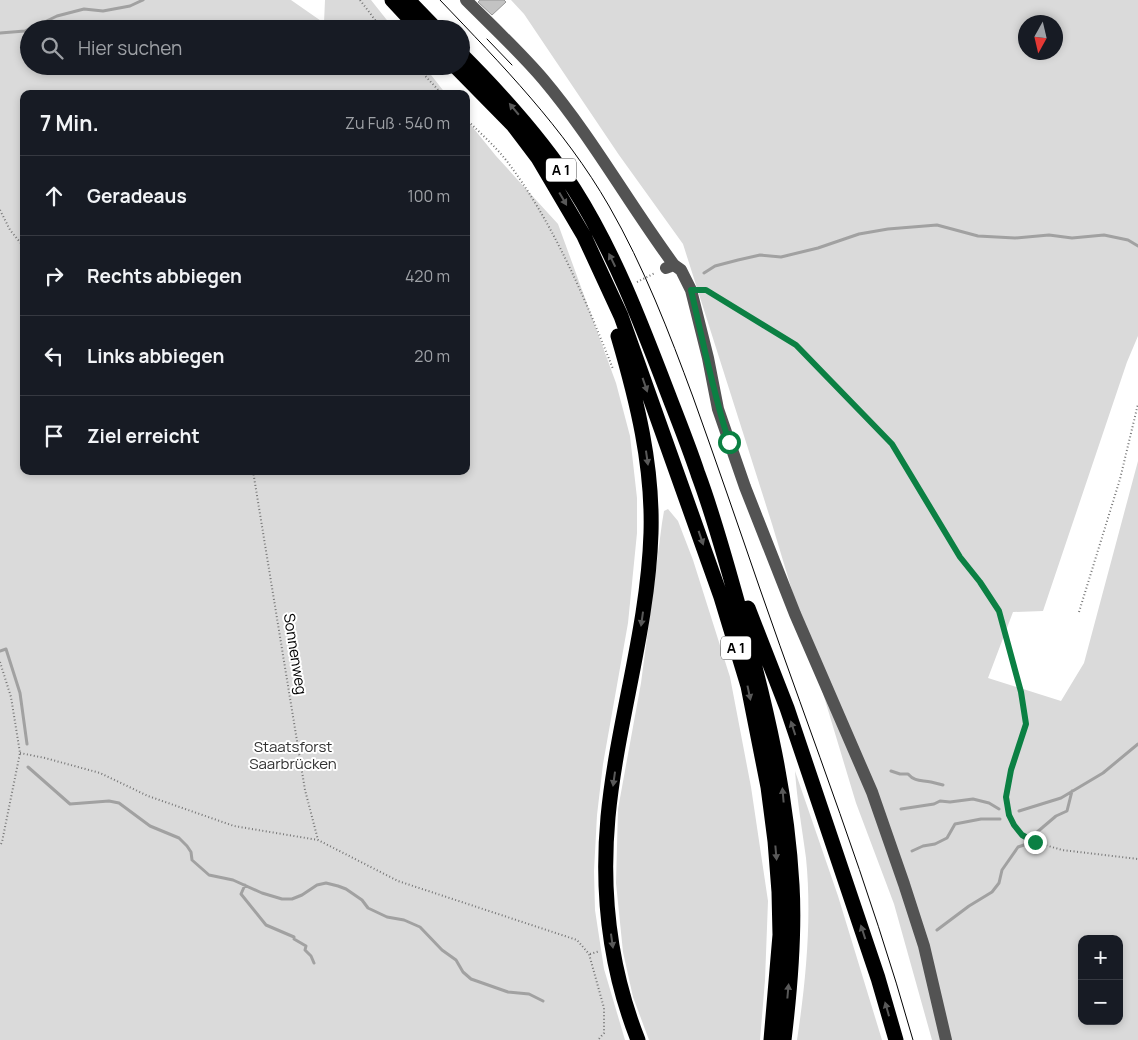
<!DOCTYPE html>
<html lang="de">
<head>
<meta charset="utf-8">
<style>
  body { margin:0; font-family:Manrope,sans-serif; background:#20242c; color:#f1f3f6 }
  .controls { position:absolute; right:15px; bottom:15px; display:grid; overflow:hidden; border-radius:10px; box-shadow:0 2px 8px #0003 }
  .controls button { width:45px; height:45px; display:grid; place-items:center; padding:0; border:0; border-bottom:1px solid #363941; background:#171b24; color:#f1f3f6; font:25px sans-serif }
  .compass { position:absolute; left:1018px; top:15px; width:45px; height:45px; border-radius:50%; background:#171b24; box-shadow:0 2px 8px #0003; rotate:188deg }
  .stop { position:absolute; width:15px; height:15px; margin:-11px; border:4px solid #0b8043; border-radius:50%; background:#fff }
  .stop.end { background:#0b8043; border-color:#fff; box-shadow:0 1px 5px #0008 }
  .list { margin:0; padding:0; list-style:none }
  h2 { display:flex; justify-content:space-between; align-items:center; height:65px; margin:0; padding:0 20px; font-size:21px }
  h2 small { font-size:16px; font-weight:400; color:#9ea1a6 }
  .list li { display:grid; grid-template-columns:32px 1fr auto; gap:15px; align-items:center; box-sizing:border-box; height:80px; padding:0 20px; border-top:1px solid #363941 }
  .list b { display:block; font-size:19px; white-space:nowrap }
  .list em { font-size:16px; font-style:normal; color:#9ea1a6 }
  .icon { flex:none; width:28px; height:28px; fill:none; stroke:currentColor; stroke-width:2; stroke-linecap:round; stroke-linejoin:round }
  .map { position:relative; flex:none; width:1138px; height:1040px; overflow:hidden }
  .search { position:absolute; background:#171b24; box-shadow:0 2px 8px #0003; left:20px; top:20px; width:450px; height:55px; display:flex; align-items:center; gap:12px; box-sizing:border-box; padding:0 18px; border-radius:28px; color:#9ea1a6; font-size:19px }
  .panel { position:absolute; background:#171b24; box-shadow:0 2px 8px #0003; left:20px; top:90px; width:450px; height:385px; border-radius:10px }
  .map>svg:first-child { display:block }
</style>
</head>
<body>
<div class="map">
<svg width="1138" height="1040" viewBox="0 0 1138 1040">
  <rect width="100%" height="100%" fill="#fff"/>
  <!-- green -->
  <path fill="#dadada" fill-rule="evenodd" d="M0,0H291L324,23L325,0H371L394,29H29V66H424L446,94H24V471H466V119L496,156L558,224L616,383L630,436L637,498V533L628,623L603,764L597,815L594,871L595,910L604,969L625,1040H0Z
    M511,0H1138V336L1127,362L1043,611L1013,612L988,678L1061,701L1084,663L1138,461V1040H932L894,904L856,803L772,524L683,244L619,155L524,14ZM1026,22H1056V52H1026ZM1082,939H1119V1021H1082Z
    M668,509L678,521L693,560L730,677L751,787L768,901L765,980L760,1040H649L633,997L623,952L616,883L618,809L641,683L662,523L664,511Z
    M795,771L838,896L882,1040H797C806,981 812,917 806,858C802,828 797,800 795,771Z"/>
  <g fill="none" stroke-linecap="round" stroke-linejoin="round">
    <!-- stream -->
    <path stroke="#a1a1a1" stroke-width="3" d="M30,29L57,16L84,9L103,11L130,6L143,0
      M0,33L25,31L29,29
      M704,273L715,266L738,260L760,255L781,257L818,248L859,234L888,229L937,225L978,236L1015,238L1049,235L1072,238L1104,235L1128,240L1138,246
      M0,651L6,649L20,693L27,744
      M28,767L70,804L109,801L119,803L150,826L179,838L187,846L191,852L192,860L209,875L233,880L262,893L282,899H292L302,895L317,885L326,883L338,886L346,889L362,900L368,908L387,917L404,920L420,927L442,950L456,960L463,972L471,979L508,992L529,994L543,1001
      M891,771L900,774H908C915,782 921,780 931,782C935,783 939,784 943,785
      M901,809L934,804L940,801L950,802L973,799L989,803L999,809
      M1019,811L1061,798L1103,773L1138,744
      M1036,833L1056,816L1067,811L1072,791
      M912,851L923,846L935,844L947,838L955,824L981,819H1000
      M245,885L241,894L266,925L294,937V939L306,946L305,950L311,956L314,963
      M937,930L969,906L992,892L999,883L1002,870L1018,847L1027,844"/>
  </g>
  <!-- building -->
  <path fill="#c3c3c3" stroke="#979797" d="M480,0H504L506,2L492,15L478,2Z"/>
  <g fill="none" stroke-linecap="round" stroke-linejoin="round">
    <!-- path -->
    <path stroke="#757575" stroke-width="2" stroke-dasharray="1 2.5" stroke-linecap="butt" d="M360,0L382,29
      M416,66L442,94
      M466,119C479,132 494,145 506,160C552,220 585,298 613,369
      M0,210L10,230L24,247
      M637,282L655,273
      M702,289L706,290L796,345L892,444L961,557L981,582L999,611L1021,692L1026,724L1011,770L1006,797L1009,815L1014,825L1022,835L1035,842L1062,850L1138,859
      M253,471L305,790L318,840
      M1079,612L1120,479L1138,404
      M0,662L11,697L20,753L2,842L0,846
      M20,753L45,758L100,773L148,796L234,826L318,840L398,881L577,940L589,954L604,1008V1033L598,1040
      M590,954L600,951"/>
    <!-- minor -->
    <path stroke="#535353" stroke-width="12" d="M466,0C492,26 519,51 543,79C592,137 629,204 674,265
      M666,268L674,265L681,270L691,290L708,358L718,409L745,487L795,614L872,792L904,884L924,946L946,1040"/>
    <!-- highway -->
    <path stroke="#000" stroke-width="15" d="M392,0L419,29
      M408,0L436,29
      M461,54C503,96 542,139 574,189C616,255 644,331 672,404C681,427 690,450 698,474C716,522 729,573 743,622C767,709 787,795 792,885C795,935 790,990 784,1040
      M455,66L513,125L538,158L584,236L621,316L721,597L748,686L768,787L775,841L779,892L780,935L771,1040
      M618,336C637,401 653,465 651,533C648,629 617,722 608,817C601,893 610,969 638,1040
      M748,608L787,708L878,978L896,1040"/>
    <!-- tram -->
    <path stroke="#000" stroke-width="1" d="M440,0C502,65 564,128 609,206C644,267 669,332 693,397C716,461 738,525 760,589C812,739 870,887 913,1040
      M487,39L512,65"/>
  </g>
  <!-- one-way arrows -->
  <defs><path id="oneway-solid" d="M-6-.8H1V-3.2L6.5 0L1 3.2V.8H-6Z" transform="scale(1.25)"/></defs>
  <g fill="#595959">
    <use href="#oneway-solid" transform="translate(514 109) rotate(-130)"/>
    <use href="#oneway-solid" transform="translate(563 199) rotate(60)"/>
    <use href="#oneway-solid" transform="translate(612 260) rotate(-116)"/>
    <use href="#oneway-solid" transform="translate(645 385) rotate(71)"/>
    <use href="#oneway-solid" transform="translate(647 458) rotate(82)"/>
    <use href="#oneway-solid" transform="translate(701 538) rotate(71)"/>
    <use href="#oneway-solid" transform="translate(642 619) rotate(98)"/>
    <use href="#oneway-solid" transform="translate(749 693) rotate(78)"/>
    <use href="#oneway-solid" transform="translate(793 728) rotate(-108)"/>
    <use href="#oneway-solid" transform="translate(614 779) rotate(98)"/>
    <use href="#oneway-solid" transform="translate(783 795) rotate(-95)"/>
    <use href="#oneway-solid" transform="translate(776 853) rotate(85)"/>
    <use href="#oneway-solid" transform="translate(863 932) rotate(-108)"/>
    <use href="#oneway-solid" transform="translate(612 941) rotate(82)"/>
    <use href="#oneway-solid" transform="translate(788 991) rotate(-85)"/>
    <use href="#oneway-solid" transform="translate(887 1009) rotate(-106)"/>
  </g>
  <g fill="none" stroke-linecap="round" stroke-linejoin="round">
    <!-- route -->
    <path stroke="#0b8043" stroke-width="6" d="M729,442C713,393 703,341 691,290H706L796,345L892,444L960,557L980,582L999,611L1021,692L1026,724L1011,770L1006,797L1009,815L1014,825L1022,835L1035,842"/>
  </g>
  <g text-anchor="middle" stroke-width="4" stroke-linejoin="round" paint-order="stroke">
    <!-- shield labels -->
    <g fill="#fff" stroke="#4c4c4c" stroke-width="1">
      <rect x="546" y="158.5" width="30" height="23" rx="4"/>
      <rect x="721" y="636.5" width="30" height="23" rx="4"/>
    </g>
    <g font-size="14" font-weight="bold" fill="#000">
      <text x="561" y="175">A 1</text>
      <text x="736" y="653">A 1</text>
    </g>
    <!-- street labels -->
    <g font-size="15" fill="#000" stroke="#fff">
      <text transform="translate(295 654) rotate(81)" y="5">Sonnenweg</text>
    </g>
    <!-- park labels -->
    <g font-size="15" fill="#313131" stroke="#fff">
      <text x="293" y="752">Staatsforst<tspan x="293" dy="17">Saarbrücken</tspan></text>
    </g>
  </g>
</svg>
<div class="controls">
<button>+</button>
<button>−</button>
</div>
<svg class="compass" viewBox="-18 -18 36 36"><path d="M0-13l5 13h-10z" fill="#e53935"/><path d="M0 13l5-13h-10z" fill="#9ea1a6"/></svg>
<div class="stop" style="left:729px;top:442px"></div>
<div class="stop end" style="left:1035px;top:842px"></div>
<div class="search"><svg class="icon" aria-label="search" viewBox="0 0 24 24"><circle cx="10" cy="10" r="6"/><path d="M15 15l6 6"/></svg>Hier suchen</div>
<section class="panel">
<h2>7 Min.<small>Zu Fuß · 540 m</small></h2>
<ul class="list">
<li><svg class="icon" aria-label="ahead" viewBox="0 0 24 24"><path d="M12 20V5M6 11l6-6 6 6"/></svg><div><b>Geradeaus</b></div><em>100 m</em></li>
<li><svg class="icon" aria-label="right" viewBox="0 0 24 24"><path d="M7 20v-9h11M14 6l5 5-5 5"/></svg><div><b>Rechts abbiegen</b></div><em>420 m</em></li>
<li><svg class="icon" aria-label="left" viewBox="0 0 24 24"><path d="M17 20v-9H6M10 6l-5 5 5 5"/></svg><div><b>Links abbiegen</b></div><em>20 m</em></li>
<li><svg class="icon" aria-label="arrive" viewBox="0 0 24 24"><path d="M6 21V4h12l-3 4 3 4H6"/></svg><div><b>Ziel erreicht</b></div></li>
</ul>
</section>
</div>
</body>
</html>
